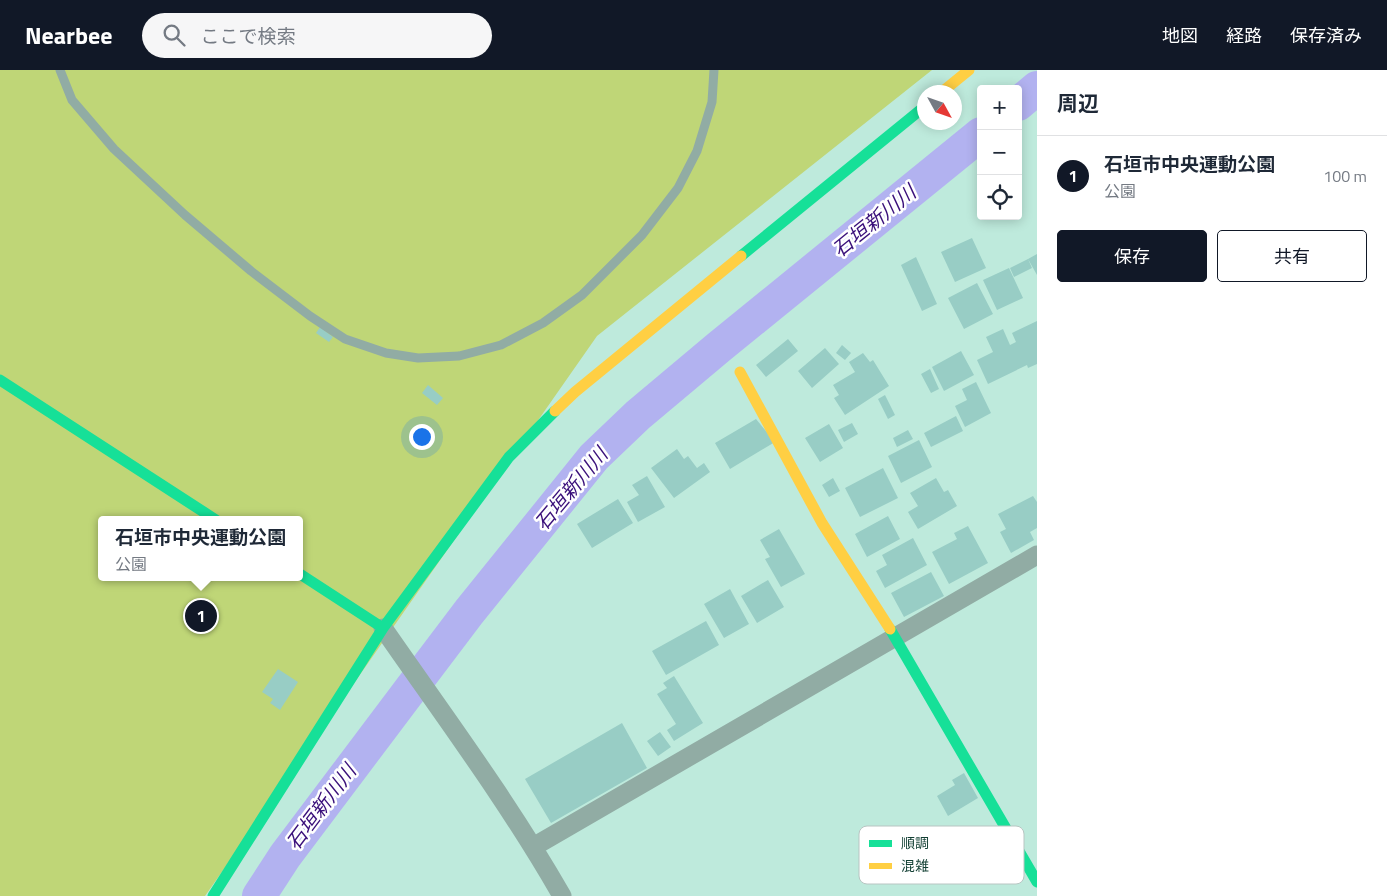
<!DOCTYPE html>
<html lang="ja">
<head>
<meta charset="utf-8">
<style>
  body { margin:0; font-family:"Titillium Web","Noto Sans JP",sans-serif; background:#f6f6f7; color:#1f2937 }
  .controls { position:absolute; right:15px; top:15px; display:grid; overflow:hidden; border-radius:5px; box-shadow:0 2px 12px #0003 }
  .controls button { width:45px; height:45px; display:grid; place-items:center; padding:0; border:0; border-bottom:1px solid #e0e1e3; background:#fff; color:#1f2937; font:25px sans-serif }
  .compass { position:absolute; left:917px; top:15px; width:45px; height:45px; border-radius:50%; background:#fff; box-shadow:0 2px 12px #0003; rotate:130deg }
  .you { position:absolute; left:421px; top:366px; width:18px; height:18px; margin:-12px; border:4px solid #fff; border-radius:50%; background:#1a73e8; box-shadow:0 0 0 8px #1a73e833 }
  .badge { display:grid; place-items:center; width:32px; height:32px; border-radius:50%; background:#111827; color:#fff; font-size:16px; font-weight:700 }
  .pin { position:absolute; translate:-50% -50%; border:2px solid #fff; box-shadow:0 1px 5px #0006 }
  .popup { position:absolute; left:98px; top:446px; width:205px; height:65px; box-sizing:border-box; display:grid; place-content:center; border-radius:5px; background:#fff; filter:drop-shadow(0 1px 4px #0005); font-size:16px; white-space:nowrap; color:#747a83 }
  .popup b { font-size:19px; color:#1f2937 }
  .popup::after { content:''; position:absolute; left:50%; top:100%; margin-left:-10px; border:10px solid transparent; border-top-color:#fff }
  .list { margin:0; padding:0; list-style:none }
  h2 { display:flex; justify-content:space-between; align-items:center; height:65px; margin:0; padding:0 20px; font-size:21px }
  h2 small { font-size:16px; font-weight:400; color:#747a83 }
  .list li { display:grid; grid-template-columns:32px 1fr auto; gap:15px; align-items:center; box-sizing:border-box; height:80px; padding:0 20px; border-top:1px solid #e0e1e3 }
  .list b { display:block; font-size:19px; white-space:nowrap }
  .list p { margin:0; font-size:16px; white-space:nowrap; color:#747a83 }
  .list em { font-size:16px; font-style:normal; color:#747a83 }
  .actions { display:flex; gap:10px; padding:15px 20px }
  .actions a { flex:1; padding:11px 0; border:1px solid #111827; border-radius:5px; text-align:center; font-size:18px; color:#111827 }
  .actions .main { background:#111827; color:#fff }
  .icon { flex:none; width:28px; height:28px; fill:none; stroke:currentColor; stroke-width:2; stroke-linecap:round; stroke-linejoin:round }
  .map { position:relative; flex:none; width:1037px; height:826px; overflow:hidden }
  header { display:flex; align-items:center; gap:30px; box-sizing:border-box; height:70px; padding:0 25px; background:#111827; color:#fff }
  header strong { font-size:24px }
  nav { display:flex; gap:28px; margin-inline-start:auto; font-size:18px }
  .search { width:350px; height:45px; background:#f6f6f7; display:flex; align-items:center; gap:12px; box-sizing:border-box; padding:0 18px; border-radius:28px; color:#747a83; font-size:19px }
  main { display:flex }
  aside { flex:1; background:#fff }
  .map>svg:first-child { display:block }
</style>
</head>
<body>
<header>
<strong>Nearbee</strong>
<div class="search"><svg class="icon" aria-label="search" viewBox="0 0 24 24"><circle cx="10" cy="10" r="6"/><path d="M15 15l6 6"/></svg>ここで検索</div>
<nav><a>地図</a><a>経路</a><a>保存済み</a></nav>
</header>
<main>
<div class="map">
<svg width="1037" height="826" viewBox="0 0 1037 826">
  <rect width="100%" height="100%" fill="#beeadc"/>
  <!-- green -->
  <path fill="#bfd677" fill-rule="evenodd" d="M0,0H932L597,266L205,826H0ZM102,450H300V507H102Z"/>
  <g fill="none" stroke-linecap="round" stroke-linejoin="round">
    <!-- river -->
    <path stroke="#b2b2f0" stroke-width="34" d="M1018,34L1037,18
      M259,826L285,786L410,620L469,542L594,387L638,345L719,277L981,64"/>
  </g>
  <!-- building -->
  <path fill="#98cdc5" d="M972,168L986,198L955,212L941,182Z
    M1037,184V205L1028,189Z
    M916,187L937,234L922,241L901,195Z
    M1028,189L1032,198L1014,207L1010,198Z
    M1009,198L1023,228L997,240L983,210Z
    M977,213L993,244L964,259L948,228Z
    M1037,251V294L1028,298L1027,295L988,314L977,290L993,282L986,267L1003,259L1010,275L1016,272L1012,263Z
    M320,257L333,267L329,272L316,263Z
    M788,269L798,281L766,307L756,295Z
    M842,275L851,283L845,290L836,283Z
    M825,278L839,294L812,318L798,301Z
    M961,281L974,305L944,321L932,297Z
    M863,283L870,292L873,290L889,316L845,345L834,328L839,325L833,315L855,302L849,292Z
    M930,299L939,319L931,323L921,304Z
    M976,312L991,343L965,357L955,336L967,330L962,319Z
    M428,315L443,328L437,335L422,323Z
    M885,325L895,345L888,349L878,329Z
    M956,346L963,361L931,377L924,363Z
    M756,349L775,372L730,399L715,373Z
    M852,353L858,364L844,372L838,360Z
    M829,354L843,378L820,392L805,368Z
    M908,360L913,369L897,377L893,368Z
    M919,370L932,397L901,413L888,386Z
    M677,379L684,389L688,386L697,398L704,393L710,402L674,428L651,398Z
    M883,398L898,428L860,447L845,418Z
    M647,406L665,437L638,452L627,432L639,425L632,415Z
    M833,408L840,421L829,427L822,415Z
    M936,408L944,422L948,420L957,436L918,459L908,442L918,436L910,423Z
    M1033,426L1037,432V458L1030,462L1034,470L1011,483L1000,462L1006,459L998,444Z
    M618,429L633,453L592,478L577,454Z
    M888,446L900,469L867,487L855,464Z
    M968,456L988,493L949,514L932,482L957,469L954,463Z
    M779,459L805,504L781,517L765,489L770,487L760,470Z
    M913,468L927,495L885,518L876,501L887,495L882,485Z
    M931,502L944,526L904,547L891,523Z
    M768,510L784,537L757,553L741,526Z
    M730,519L749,554L724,568L704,534Z
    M706,551L719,575L666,605L652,581Z
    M278,599L298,612L280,640L270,633L273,629L262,622Z
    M674,606L703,653L674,671L667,660L676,654L657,624L667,618L663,613Z
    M622,653L647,698L551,753L525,709Z
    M660,662L671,677L658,686L647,671Z
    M964,703L978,728L948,746L937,726L955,715L952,710Z"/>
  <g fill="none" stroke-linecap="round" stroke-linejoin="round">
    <!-- lane -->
    <path stroke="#91aca4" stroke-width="9" d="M60,0L72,30L114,79L185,145L251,201L310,246L345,269L386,283L418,288L459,286L501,275L543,253L582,225L642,165L678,118L697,81L712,32L714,0"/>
    <!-- street -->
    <path stroke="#91aca4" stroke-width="19" d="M383,558C444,646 509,733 562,826
      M533,777L1037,485"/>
    <!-- fast -->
    <path stroke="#16e098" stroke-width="11" d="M741,186L924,37
      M0,310L216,450
      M300,504L383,558
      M890,559L1037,812
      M213,826L383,558L509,387L555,341"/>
    <!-- slow -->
    <path stroke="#ffcf43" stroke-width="11" d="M942,22L969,0
      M740,302L822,453L890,559
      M555,341L575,322L741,186"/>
  </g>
  <g text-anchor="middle" stroke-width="5" stroke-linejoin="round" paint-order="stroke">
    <!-- water labels -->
    <g font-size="20" font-style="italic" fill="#390f7a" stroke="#fff">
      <text transform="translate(874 151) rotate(-39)" y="7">石垣新川川</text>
      <text transform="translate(571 419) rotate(-50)" y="7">石垣新川川</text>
      <text transform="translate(321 737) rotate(-53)" y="7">石垣新川川</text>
    </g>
  </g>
  <!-- legend -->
  <rect x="859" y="756" width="165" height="58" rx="8" fill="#fff" stroke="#b8c5c2" stroke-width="1"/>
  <rect x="869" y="770" width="23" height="7" fill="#16e098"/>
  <rect x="869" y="793" width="23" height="6" fill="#ffcf43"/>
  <g font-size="14" fill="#123f33">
    <text x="901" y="778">順調</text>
    <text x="901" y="801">混雑</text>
  </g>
</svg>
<div class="controls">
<button>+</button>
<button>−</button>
<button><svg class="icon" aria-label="locate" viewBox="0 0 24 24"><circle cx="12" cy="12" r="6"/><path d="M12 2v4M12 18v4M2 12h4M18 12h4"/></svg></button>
</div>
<svg class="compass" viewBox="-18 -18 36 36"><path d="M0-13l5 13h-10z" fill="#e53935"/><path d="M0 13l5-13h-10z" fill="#747a83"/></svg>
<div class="you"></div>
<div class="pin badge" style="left:201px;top:546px">1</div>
<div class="popup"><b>石垣市中央運動公園</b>公園</div>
</div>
<aside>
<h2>周辺<small></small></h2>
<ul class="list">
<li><span class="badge">1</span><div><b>石垣市中央運動公園</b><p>公園</p></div><em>100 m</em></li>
</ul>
<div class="actions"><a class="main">保存</a><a>共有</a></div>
</aside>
</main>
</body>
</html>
